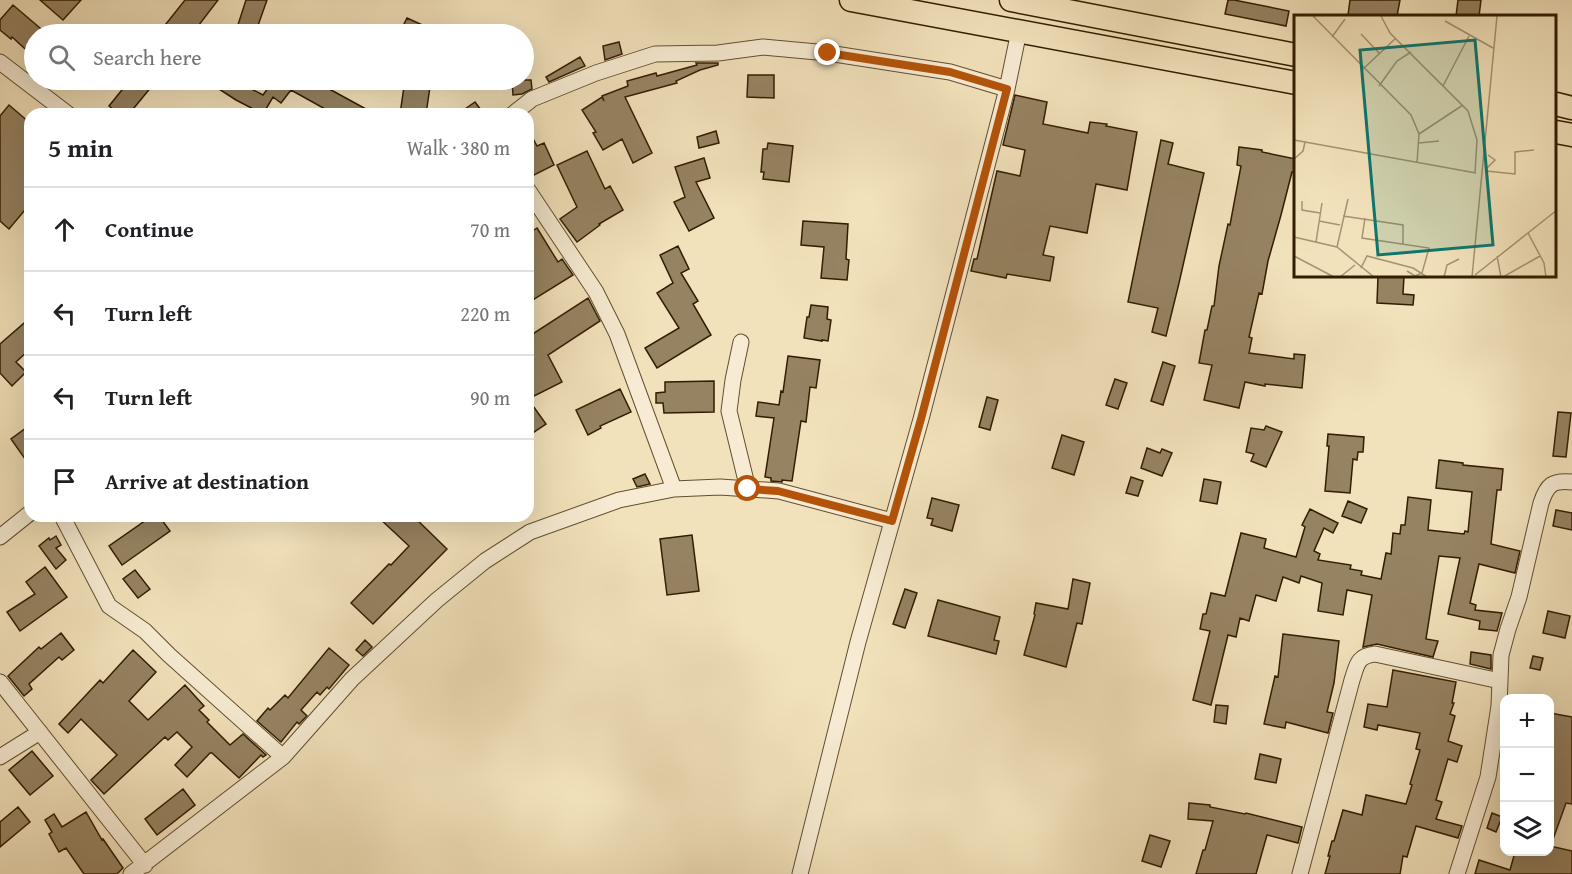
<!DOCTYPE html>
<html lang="en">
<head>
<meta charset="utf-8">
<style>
  body { margin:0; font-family:"Gentium Book Plus",serif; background:#f6f6f6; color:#202124 }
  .controls { position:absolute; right:18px; bottom:18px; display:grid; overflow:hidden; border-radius:12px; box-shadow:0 6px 24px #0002 }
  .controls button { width:54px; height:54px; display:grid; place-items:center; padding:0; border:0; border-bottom:2px solid #e0e0e0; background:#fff; color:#202124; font:30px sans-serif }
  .stop { position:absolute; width:18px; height:18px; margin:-14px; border:4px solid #b45309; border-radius:50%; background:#fff }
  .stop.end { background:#b45309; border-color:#fff; box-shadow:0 2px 6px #0008 }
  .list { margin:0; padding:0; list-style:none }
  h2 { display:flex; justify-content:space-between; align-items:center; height:78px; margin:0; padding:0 24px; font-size:26px }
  h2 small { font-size:20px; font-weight:400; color:#757577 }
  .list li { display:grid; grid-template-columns:39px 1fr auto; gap:18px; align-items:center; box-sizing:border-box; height:84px; padding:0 24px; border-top:2px solid #e0e0e0 }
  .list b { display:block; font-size:22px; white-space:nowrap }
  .list em { font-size:20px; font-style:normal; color:#757577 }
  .icon { flex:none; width:33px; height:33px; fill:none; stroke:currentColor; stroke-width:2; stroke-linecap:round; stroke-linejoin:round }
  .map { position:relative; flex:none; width:1572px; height:874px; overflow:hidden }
  .search { position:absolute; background:#fff; box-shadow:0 6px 24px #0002; left:24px; top:24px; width:510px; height:66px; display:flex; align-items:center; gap:15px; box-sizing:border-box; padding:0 21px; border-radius:33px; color:#757577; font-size:22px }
  .panel { position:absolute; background:#fff; box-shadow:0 6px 24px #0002; left:24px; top:108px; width:510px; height:414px; border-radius:18px }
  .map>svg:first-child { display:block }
</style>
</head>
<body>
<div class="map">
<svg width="1572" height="874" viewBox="0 0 1572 874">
  <rect width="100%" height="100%" fill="#f2e2bb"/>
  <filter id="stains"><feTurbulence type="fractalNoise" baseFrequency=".00333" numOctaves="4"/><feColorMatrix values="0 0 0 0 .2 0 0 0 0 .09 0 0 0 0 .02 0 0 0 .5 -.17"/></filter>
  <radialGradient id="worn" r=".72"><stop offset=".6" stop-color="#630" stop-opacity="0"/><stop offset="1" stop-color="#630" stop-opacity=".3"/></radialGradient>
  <!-- building -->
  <path fill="#968362" stroke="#331d01" stroke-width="1.5" d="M40,0H81L63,20Z
    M185,0H218L192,34H158Z
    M246,0H267L255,34H235Z
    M1228,0H1234L1289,11L1286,26L1225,14Z
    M1350,0H1400L1397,16H1361L1348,15Z
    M1458,0H1481L1479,16H1456Z
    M13,5L47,34H34V57L12,37L11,39L0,30V20Z
    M407,18L442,34H399Z
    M619,42L622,54L605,60L603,46Z
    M580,57L585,66L549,82L546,77Z
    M696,63H718V65L700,70L676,81L677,83L625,97L652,153L633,163L622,139L603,150L593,133L596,132L582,110L602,97L604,101L602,96L628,86L627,81L656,73L657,76L697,65Z
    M748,75H774V98L747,97Z
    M130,80H157L129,114H119L109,106Z
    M205,80H247L244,85L263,95L274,80H273H313L375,114H334L291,90L281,103L273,97L263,114L236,100Z
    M405,80H431L426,114H400Z
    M512,80H531L532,89L522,94L513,95Z
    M1015,95L1047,102L1043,124L1088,133L1090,122L1107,124L1106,126L1137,132L1127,190L1096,184L1087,233L1050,226L1043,255L1054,257L1050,281L1007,274L1006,278L971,271L974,259H977L997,171L1020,176L1025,150L1003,145Z
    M475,102L484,114H458Z
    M9,105L30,123V204L9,229L0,221V116Z
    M528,129L537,146L544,143L554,165L532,176L528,168Z
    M716,131L719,143L699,148L697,137Z
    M1161,140L1173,143L1168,164L1204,173L1179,283L1166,336L1152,332L1158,308L1128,302Z
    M768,143L793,146L789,182L763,179L764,172H761L763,149H767Z
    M1239,147L1262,150V152L1296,159V173L1292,172L1281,215L1268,261L1262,294L1259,293L1249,337L1252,338L1249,353L1294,359V354L1305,355L1302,388L1265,384V386L1245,382L1239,408L1204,400L1212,365L1199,363L1205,330H1207L1212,306H1214L1219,266L1228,224L1230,225L1241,166L1237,165Z
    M587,151L605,189L610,186L623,210L599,224L600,225L577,242L560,219L577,207L557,165Z
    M704,158L710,178L696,182L714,218L689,231L674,202L685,197L675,167Z
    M803,221L848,224L846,259L849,260L847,280L821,278L824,247L801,245Z
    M537,228L558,262L562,259L573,275L528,303V234Z
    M678,246L689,269L681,273L698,301L693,304L711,335L657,368L645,348L679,328L657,293L673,283L660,255Z
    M1378,276H1404L1403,294L1414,295L1413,305L1377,303Z
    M588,298L600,321L548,355L562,382L528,399L546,424L528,436V337Z
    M811,305L828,307L827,319L831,320L828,341L822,340V341L804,338L807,317H809Z
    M30,318V349L16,362L26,372L12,386L0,373V344Z
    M788,356L820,360L816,388L810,387L806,422L801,421L792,481L782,480V482L771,481V478L765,477L774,418L756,416L758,402L779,405L781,391L783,392Z
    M1163,362L1175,366L1163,405L1151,401Z
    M1115,379L1127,383L1118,409L1106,405Z
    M714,381V412L664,413L663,403H656V393L665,392V382Z
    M620,389L631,412L600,426L601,428L588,435L576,410Z
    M987,397L998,400L990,430L979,427Z
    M1558,412L1571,413L1566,457L1553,456Z
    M30,425V466L11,439Z
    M1266,426L1282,432L1266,467L1251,461L1254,454L1246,452L1251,428L1264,430Z
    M1328,434L1364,437L1363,452H1358L1357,460L1353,459L1350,493L1325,491L1329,446H1327Z
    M1062,435L1084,442L1074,475L1052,468Z
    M1147,448L1160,453L1162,449L1172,453L1162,476L1141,468Z
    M1439,460L1463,463V465L1503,469L1501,490H1497L1491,544L1520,551L1515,573L1479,564L1470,603L1476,605L1475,610L1502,613L1497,631L1479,629L1480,621L1448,614L1460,558L1439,556L1426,639L1438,641L1433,657L1377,644L1363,647L1372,595L1347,590L1343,615L1318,611L1322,583L1301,576L1299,583L1283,577L1276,601L1256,595L1249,621L1240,618L1236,637L1228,635L1211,705L1193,700L1210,631L1200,629L1203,614H1206L1211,593L1225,596L1241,533L1266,539L1264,548L1296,557L1305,527L1302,525L1310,509L1338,523L1333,533L1324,528L1314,551L1320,554L1318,560L1351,565L1350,569L1362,571L1361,575L1381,579L1386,553L1391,554L1393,533L1400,534L1401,525H1405L1408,497L1431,500L1428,530L1464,534L1465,531L1468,532L1472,492L1436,488Z
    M645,474L650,484L637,487L633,479Z
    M1131,477L1143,481L1138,496L1126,493Z
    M1204,479L1221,482L1217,504L1200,501Z
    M932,498L959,505L952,531L931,525L933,519L927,518Z
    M1348,501L1367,509L1361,523L1342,516Z
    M1556,510L1572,513V530L1553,526Z
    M152,516H159L170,531L122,565L109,546Z
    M377,516H413L447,549L373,624L351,603L389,564L391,565L409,546Z
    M692,535L699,591L667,595L660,539Z
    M56,536L61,545L56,548L66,560L56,569L39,546L49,538L50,540Z
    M45,567L67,597L20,631L7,612L35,594L26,582Z
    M135,570L150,589L138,598L123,579Z
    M1073,579L1090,583L1082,624L1077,623L1066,667L1024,655L1035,615L1034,614L1036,603L1068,609Z
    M905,589L917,593L905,628L893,624Z
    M938,600L1000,617L994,640L999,641L996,654L928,636Z
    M1548,611L1570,616L1565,638L1543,633Z
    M61,633L74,650L62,660L59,657L29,684L32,689L24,696L8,676L39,647L41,649Z
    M1283,634L1339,641L1334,683L1327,712L1333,713L1328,733L1286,722L1285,728L1264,724L1275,676L1278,677Z
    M365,640L372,647L363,656L356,650Z
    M329,648L349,665L329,689L327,687L320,695L317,692L301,710L307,716L299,724L297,722L281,742L257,721L268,708L270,710L285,695L288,698Z
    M133,650L156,672L129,701L148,720L185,685L204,706L199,710L209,720L207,722L230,745L243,734L266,755L263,757L261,755L239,778L212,753H210L187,777L175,765L192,747L177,732L168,740L165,737L104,794L91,780L117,755L81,719L68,733L59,724L100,680L103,683Z
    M1471,652L1491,655V669L1470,664Z
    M1533,656L1543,658L1540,670L1530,668Z
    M1393,670L1456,682L1452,703H1454L1450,714L1455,716L1448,741L1462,746L1457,762L1448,759L1436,800L1442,802L1436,819L1462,826L1458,838L1416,826L1407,857L1403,856L1400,874H1325L1330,856H1328L1332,841H1334L1343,810L1362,815L1366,795L1406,804L1412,785L1410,784L1420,750L1416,749L1420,733L1378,725L1377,730L1364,727L1368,704L1387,707Z
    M1216,705L1228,706L1226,724L1214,722Z
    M1550,713L1572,717V804L1566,803L1551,845H1550Z
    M32,751L53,776L30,795L9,770Z
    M1260,754L1281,759L1276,783L1255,779Z
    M183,789L195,805L157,835L145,819Z
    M1189,803L1210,805V807L1245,814L1246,813L1302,827L1298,843L1267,835L1256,874H1196L1203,850H1205L1213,821L1188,819Z
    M18,807L30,822L0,847V822Z
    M86,812L102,840L103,839L123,868L117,874H84L66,848L59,852L49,834L52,832L45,820L54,814L62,827Z
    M1492,813L1502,817L1496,832L1487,828Z
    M1150,835L1170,841L1161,867L1142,861Z
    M1550,846L1572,851V874H1475L1479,860L1510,870L1515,852H1550Z"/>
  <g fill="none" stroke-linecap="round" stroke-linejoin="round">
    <defs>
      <path id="minor" d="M0,62L68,114
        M513,114L532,99L596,73L655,54L718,53L763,47L828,53L950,72L1007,89
        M528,190L596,292L617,334L674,489
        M741,342L733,380L729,411L748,489
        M62,516L109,606L145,631L169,655L283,757
        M0,537L30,513
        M0,682L145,865
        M0,757L40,732
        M131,874L283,757L352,679L437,600L485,561L530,532L619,500L674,489L720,487L779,491L892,521
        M800,874L858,642L921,419L1007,89L1019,31
        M1300,874L1352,680C1357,665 1357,656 1375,654L1500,681
        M1457,874L1488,777L1499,706L1501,655L1508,629L1519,597L1541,503C1547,485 1552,480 1572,482"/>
      <path id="highway" d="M851,0L1296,83
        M1011,0L1296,55
        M1556,104L1572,108
        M1556,132L1572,135"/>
    </defs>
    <!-- minor casing -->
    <use href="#minor" stroke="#634e30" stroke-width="17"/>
    <!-- highway casing -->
    <use href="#highway" stroke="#331d01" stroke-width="25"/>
    <!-- minor -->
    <use href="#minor" stroke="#f7ecd3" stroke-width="15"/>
    <!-- highway -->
    <use href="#highway" stroke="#f2e2bb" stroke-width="22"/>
  </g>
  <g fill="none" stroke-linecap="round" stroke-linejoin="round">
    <!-- route -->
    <path stroke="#b45309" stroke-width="8" d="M748,489L778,491L892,521L921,419L1007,89L950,72L828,53"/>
  </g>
  <!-- overview -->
  <g transform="translate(1294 15)">
    <rect width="262" height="262" fill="#f2e2bb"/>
    <path fill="none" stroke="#a69371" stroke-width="1.5" d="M19,1L117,100L125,119L123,148M87,1L96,18L174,96L183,125L181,158M151,6L199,33M67,19L86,39M38,22L51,4M69,54L102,23M85,71L103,46L117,37M149,71L175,21M125,119L169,90M0,125L182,158M125,128L145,126M0,144L9,136L11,127M193,153L201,145L194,140M192,156L221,159V137L240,135M8,186V195L26,198M0,193V213M49,201L109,210V229M71,203L68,223L135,233L128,258L121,261L113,256M25,206L46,210M234,218L250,248L252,262M0,222L43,232L80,262M22,227L28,188M43,232L54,184M0,241L40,262M203,241L207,262M67,253L73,241L119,253L133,262M181,260L263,195M46,262L61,250M150,262L153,250L165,244M178,262L203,1M209,262L246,241"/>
    <path fill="#0f766e" fill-opacity="0.15" stroke="#0f766e" stroke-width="3" d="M181,25L199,230L84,240L66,35Z"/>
    <rect width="262" height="262" fill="none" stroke="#331d01" stroke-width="3"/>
  </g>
  <rect width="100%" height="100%" filter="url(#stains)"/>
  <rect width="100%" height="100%" fill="url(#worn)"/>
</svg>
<div class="controls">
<button>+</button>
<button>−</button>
<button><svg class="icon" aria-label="layers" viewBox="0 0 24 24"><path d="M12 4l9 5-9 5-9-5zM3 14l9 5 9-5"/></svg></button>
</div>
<div class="stop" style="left:748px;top:489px"></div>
<div class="stop end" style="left:828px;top:53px"></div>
<div class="search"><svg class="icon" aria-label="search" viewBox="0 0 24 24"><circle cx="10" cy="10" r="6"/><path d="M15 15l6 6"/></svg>Search here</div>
<section class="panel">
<h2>5 min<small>Walk · 380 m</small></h2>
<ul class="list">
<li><svg class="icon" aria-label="ahead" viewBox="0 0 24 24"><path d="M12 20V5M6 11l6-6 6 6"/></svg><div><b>Continue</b></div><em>70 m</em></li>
<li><svg class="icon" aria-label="left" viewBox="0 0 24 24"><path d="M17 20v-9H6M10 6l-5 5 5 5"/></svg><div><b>Turn left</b></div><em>220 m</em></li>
<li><svg class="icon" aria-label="left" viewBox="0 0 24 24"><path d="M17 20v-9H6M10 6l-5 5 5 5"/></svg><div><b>Turn left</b></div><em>90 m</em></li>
<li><svg class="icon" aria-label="arrive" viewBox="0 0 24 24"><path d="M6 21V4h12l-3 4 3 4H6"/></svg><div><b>Arrive at destination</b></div></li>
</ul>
</section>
</div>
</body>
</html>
